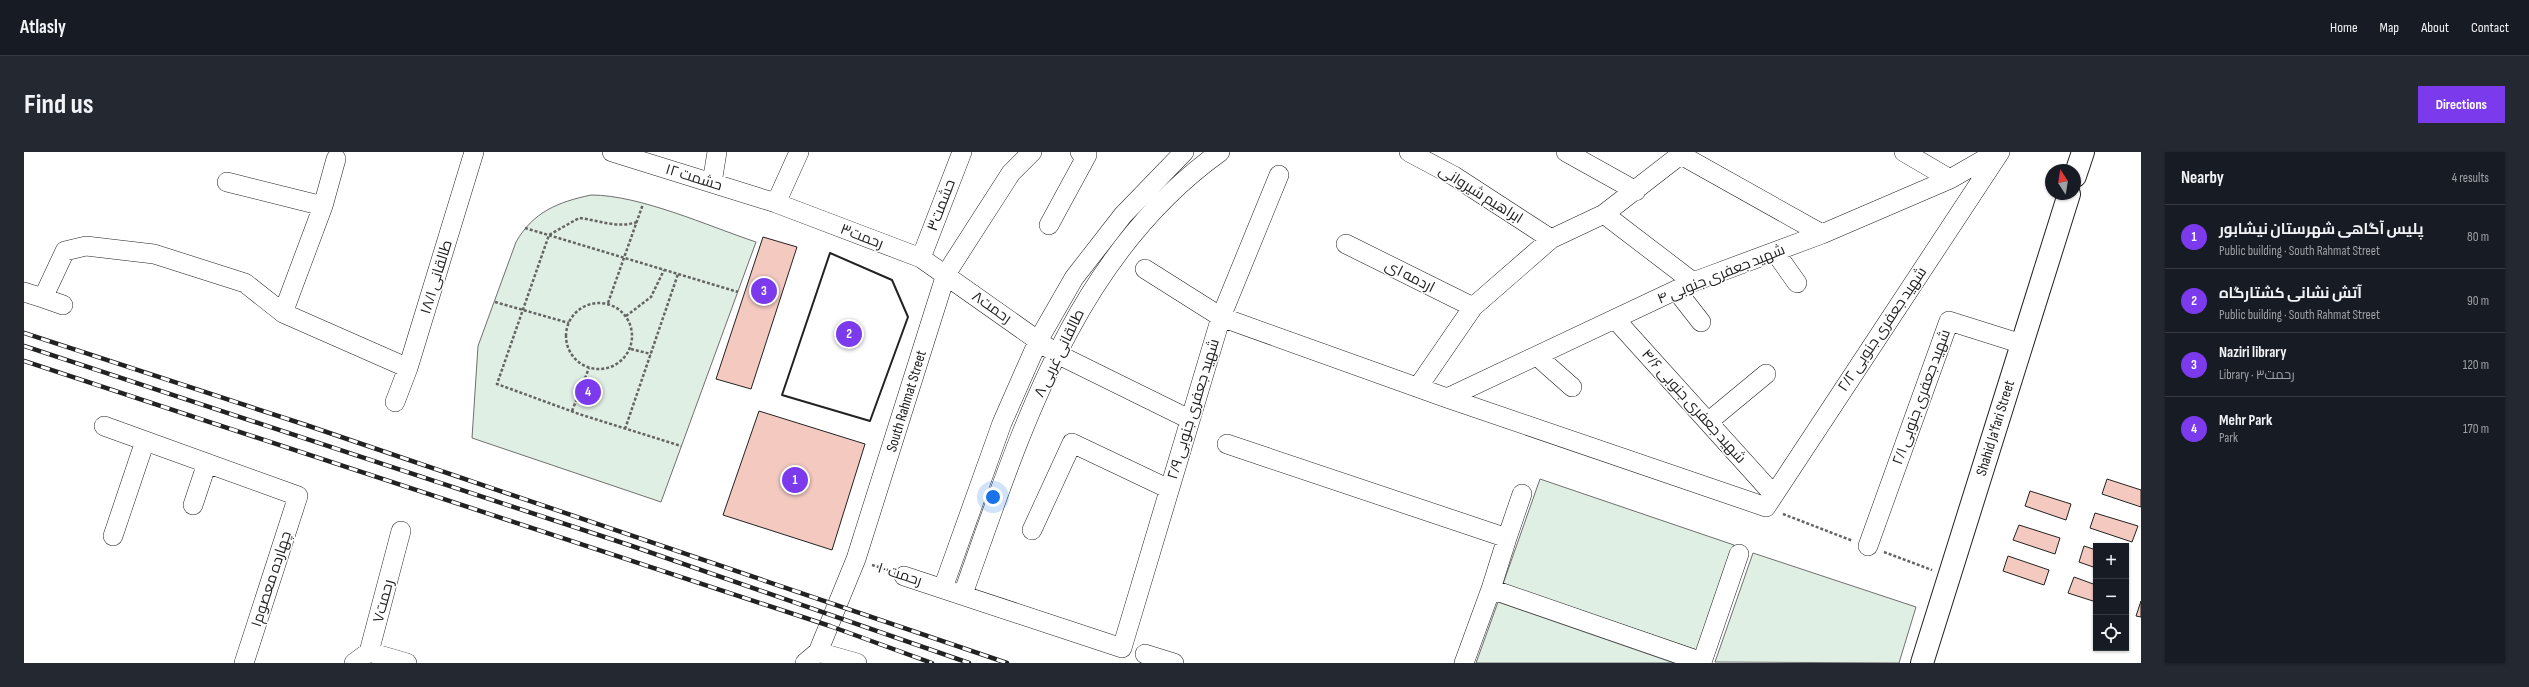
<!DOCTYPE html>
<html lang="en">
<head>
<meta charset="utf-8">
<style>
  body { margin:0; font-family:"Sofia Sans Condensed",Cairo,sans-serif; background:#242831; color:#f1f3f6 }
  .controls { position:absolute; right:12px; bottom:12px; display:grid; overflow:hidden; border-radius:0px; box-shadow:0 1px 3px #0004 }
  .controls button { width:36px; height:36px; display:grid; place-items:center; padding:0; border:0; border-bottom:1px solid #363941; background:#171b24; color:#f1f3f6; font:20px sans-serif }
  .compass { position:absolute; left:2021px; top:12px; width:36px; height:36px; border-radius:50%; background:#171b24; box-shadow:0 1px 3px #0004; rotate:348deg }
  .you { position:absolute; left:969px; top:345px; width:14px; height:14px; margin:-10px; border:3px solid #fff; border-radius:50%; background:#1a73e8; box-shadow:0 0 0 6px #1a73e833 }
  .badge { display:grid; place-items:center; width:26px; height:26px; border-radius:50%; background:#7c3aed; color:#fff; font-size:13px; font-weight:700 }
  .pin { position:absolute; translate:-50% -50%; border:2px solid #fff; box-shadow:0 1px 4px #0006 }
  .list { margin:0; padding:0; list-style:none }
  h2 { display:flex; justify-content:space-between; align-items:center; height:52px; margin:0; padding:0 16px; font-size:17px }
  h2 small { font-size:13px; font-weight:400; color:#9ea1a6 }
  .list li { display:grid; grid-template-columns:26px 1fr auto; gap:12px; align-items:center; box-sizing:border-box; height:64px; padding:0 16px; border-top:1px solid #363941 }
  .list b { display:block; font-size:15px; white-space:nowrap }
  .list p { margin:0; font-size:13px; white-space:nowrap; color:#9ea1a6 }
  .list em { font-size:13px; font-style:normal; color:#9ea1a6 }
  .icon { flex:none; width:22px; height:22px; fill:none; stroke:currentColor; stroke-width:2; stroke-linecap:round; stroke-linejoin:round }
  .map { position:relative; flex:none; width:2117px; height:511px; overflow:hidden; border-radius:0px }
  header { display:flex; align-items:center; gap:24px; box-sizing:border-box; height:56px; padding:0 20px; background:#171b24; border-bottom:1px solid #363941 }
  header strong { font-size:19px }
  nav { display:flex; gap:22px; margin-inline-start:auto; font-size:14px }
  .intro { display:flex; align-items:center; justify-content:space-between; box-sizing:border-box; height:96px; padding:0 24px }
  h1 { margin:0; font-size:28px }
  .button { padding:10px 18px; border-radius:0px; background:#7c3aed; color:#fff; font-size:14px; font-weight:700 }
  main { display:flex; gap:24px; padding:0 24px }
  aside { flex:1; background:#171b24; border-radius:0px; box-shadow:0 1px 3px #0004 }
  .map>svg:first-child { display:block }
</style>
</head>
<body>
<header>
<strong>Atlasly</strong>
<nav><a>Home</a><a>Map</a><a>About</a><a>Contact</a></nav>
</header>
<div class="intro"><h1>Find us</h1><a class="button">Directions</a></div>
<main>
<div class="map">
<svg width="2117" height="511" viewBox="0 0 2117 511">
  <rect width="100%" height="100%" fill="#fff"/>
  <!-- green -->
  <path fill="#e0efe3" stroke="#6f6f6f" d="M567,43C616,43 684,74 732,90L637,350L448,286L454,194L492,90C509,60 534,50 567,43Z
    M1516,327L1710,393L1673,498L1479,432Z
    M1729,401L1892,455L1875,511L1691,510Z
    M1474,450L1650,511H1452Z"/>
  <!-- building -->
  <path fill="#f3c9c0" stroke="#222" d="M739,85L773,95L727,237L692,227Z
    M735,259L841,292L808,398L699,363Z
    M2083,327L2117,338V355L2078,342Z
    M2006,339L2047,352L2042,368L2001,354Z
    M2071,361L2114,374L2108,390L2066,376Z
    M1995,373L2036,386L2031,402L1989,388Z
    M2060,394L2072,398V416L2055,410Z
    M1984,404L2025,418L2020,433L1979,419Z
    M2050,425L2072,433V450L2044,441Z
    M2117,449V465L2112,464Z"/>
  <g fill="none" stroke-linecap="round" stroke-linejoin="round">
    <defs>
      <path id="minor" d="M588,0L752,51L897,106L1033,202L1165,267
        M1385,0L1430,24L1527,87
        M1542,0L1612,39
        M1880,0L1926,27
        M1657,3L1798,82
        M203,30L299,54L259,161
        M688,31L693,0
        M752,51L775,0
        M299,54L312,7
        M1580,62L1669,130
        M1025,73L1063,3L1056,0
        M1322,92L1449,155
        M1751,100L1773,131
        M897,106L938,0
        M1121,117L1197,165L1423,246L1742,355L1976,0
        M1652,138L1677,170
        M0,140L19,146
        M39,153L19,146L41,99L62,94L130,102L221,131L259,161L384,216
        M1591,167L1749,342
        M1513,204L1548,235
        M1394,235L1449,155L1527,87L1580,62L1660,0
        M1423,246L1669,130L1798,82L1926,27L1973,0
        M371,250L384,216L450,0
        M1684,270L1742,222
        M80,274L274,344L220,511
        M1203,292L1483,386L1467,437
        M169,353L183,311
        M1008,378L1048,291L1145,337
        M89,384L121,289
        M1483,386L1498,342
        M1844,394L1925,169L1998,192
        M880,424L1098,496L1197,165L1255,23
        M919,436L978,271L1015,187L1050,126L1099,63L1160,0
        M939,442C997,280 1049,105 1196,0
        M345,500L383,511
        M794,500L833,511
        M1121,502L1150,511
        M330,511L345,500L377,379
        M781,511L794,500L832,407L922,122L987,21L1008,0
        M1440,511L1467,437L1678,510L1715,402"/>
      <path id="major" d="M2051,24L2059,0
        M1898,511L2045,42"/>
    </defs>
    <!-- minor casing -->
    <use href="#minor" stroke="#222" stroke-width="20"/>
    <!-- major casing -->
    <use href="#major" stroke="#222" stroke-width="24"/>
    <!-- path -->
    <path stroke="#646464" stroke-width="2.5" stroke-dasharray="3 2" stroke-linecap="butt" d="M613,70C593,77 575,68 555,66L525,83L473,232L555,262L657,294
      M501,76L714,140
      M471,150L545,171
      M542 184a33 33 0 1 1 66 0a33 33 0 1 1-66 0Z
      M584,151L619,52
      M602,164L627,145L640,118
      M607,197L627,202
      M548,259L565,216
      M601,277L654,122
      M1759,362L1829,389
      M1860,400L1908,418
      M848,413L864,418"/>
    <!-- minor -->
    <use href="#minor" stroke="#fff" stroke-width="19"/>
    <!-- major -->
    <use href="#major" stroke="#fff" stroke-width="22"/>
    <defs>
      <path id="rail" d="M0,181L282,273L983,511
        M0,194L605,393L945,511
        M0,209L806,474L908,511"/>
    </defs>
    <!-- rail casing -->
    <use href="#rail" stroke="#222" stroke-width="4.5"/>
    <!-- rail -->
    <use href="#rail" stroke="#fff" stroke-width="3" stroke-dasharray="9" stroke-linecap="butt"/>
    <!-- wall -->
    <path stroke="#222" stroke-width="2" d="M806,101L868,128L884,165L846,269L758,243Z"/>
  </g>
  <g text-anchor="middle" stroke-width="3" stroke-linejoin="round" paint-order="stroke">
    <!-- street labels -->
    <g font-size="15" fill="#222" stroke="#fff">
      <text transform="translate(670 25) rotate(17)" y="5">حشمت ۱۲</text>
      <text transform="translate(1457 42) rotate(32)" y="5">ابراهیم شیروانی</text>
      <text transform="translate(917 53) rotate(-69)" y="5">حشمت۳</text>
      <text transform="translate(838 84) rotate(21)" y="5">رحمت۳</text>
      <text transform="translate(1697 122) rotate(-22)" y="5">شهید جعفری جنوبی ۴</text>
      <text transform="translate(1386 124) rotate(27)" y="5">اردمه ای</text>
      <text transform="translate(412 125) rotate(-73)" y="5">طالقانی ۱۸/۱</text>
      <text transform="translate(968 155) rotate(35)" y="5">رحمت۸</text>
      <text transform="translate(1858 177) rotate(-56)" y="5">شهید جعفری جنوبی ۲/۲</text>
      <text transform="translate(1035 201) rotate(-64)" y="5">طالقانی غربی ۸</text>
      <text transform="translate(1897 245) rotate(-70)" y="5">شهید جعفری جنوبی ۲/۱</text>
      <text transform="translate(882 249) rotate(-73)" y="5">South Rahmat Street</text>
      <text transform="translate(1670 254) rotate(48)" y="5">شهید جعفری جنوبی ۴/۶</text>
      <text transform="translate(1169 257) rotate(-73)" y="5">شهید جعفری جنوبی ۲/۹</text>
      <text transform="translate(1971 276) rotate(-73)" y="5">Shahid Ja'fari Street</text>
      <text transform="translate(876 422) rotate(18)" y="5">رحمت ۱۰</text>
      <text transform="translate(247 427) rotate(-72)" y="5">چهارده معصوم۱</text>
      <text transform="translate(359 449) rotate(-75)" y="5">رحمت۷</text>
    </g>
  </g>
</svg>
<div class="controls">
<button>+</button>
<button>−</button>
<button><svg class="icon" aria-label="locate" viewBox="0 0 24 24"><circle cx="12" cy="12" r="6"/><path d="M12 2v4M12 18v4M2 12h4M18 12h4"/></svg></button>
</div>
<svg class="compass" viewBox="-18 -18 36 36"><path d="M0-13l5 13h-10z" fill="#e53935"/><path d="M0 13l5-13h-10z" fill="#9ea1a6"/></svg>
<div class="you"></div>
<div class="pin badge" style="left:771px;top:328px">1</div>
<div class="pin badge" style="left:825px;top:182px">2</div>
<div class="pin badge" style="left:740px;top:139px">3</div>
<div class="pin badge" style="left:564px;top:240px">4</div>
</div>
<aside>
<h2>Nearby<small>4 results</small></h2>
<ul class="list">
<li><span class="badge">1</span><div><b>پلیس آگاهی شهرستان نیشابور</b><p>Public building · South Rahmat Street</p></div><em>80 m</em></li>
<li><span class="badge">2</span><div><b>آتش نشانی کشتارگاه</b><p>Public building · South Rahmat Street</p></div><em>90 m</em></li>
<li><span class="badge">3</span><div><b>Naziri library</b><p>Library · رحمت۳</p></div><em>120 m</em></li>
<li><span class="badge">4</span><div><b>Mehr Park</b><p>Park</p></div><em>170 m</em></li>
</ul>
</aside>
</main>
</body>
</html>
